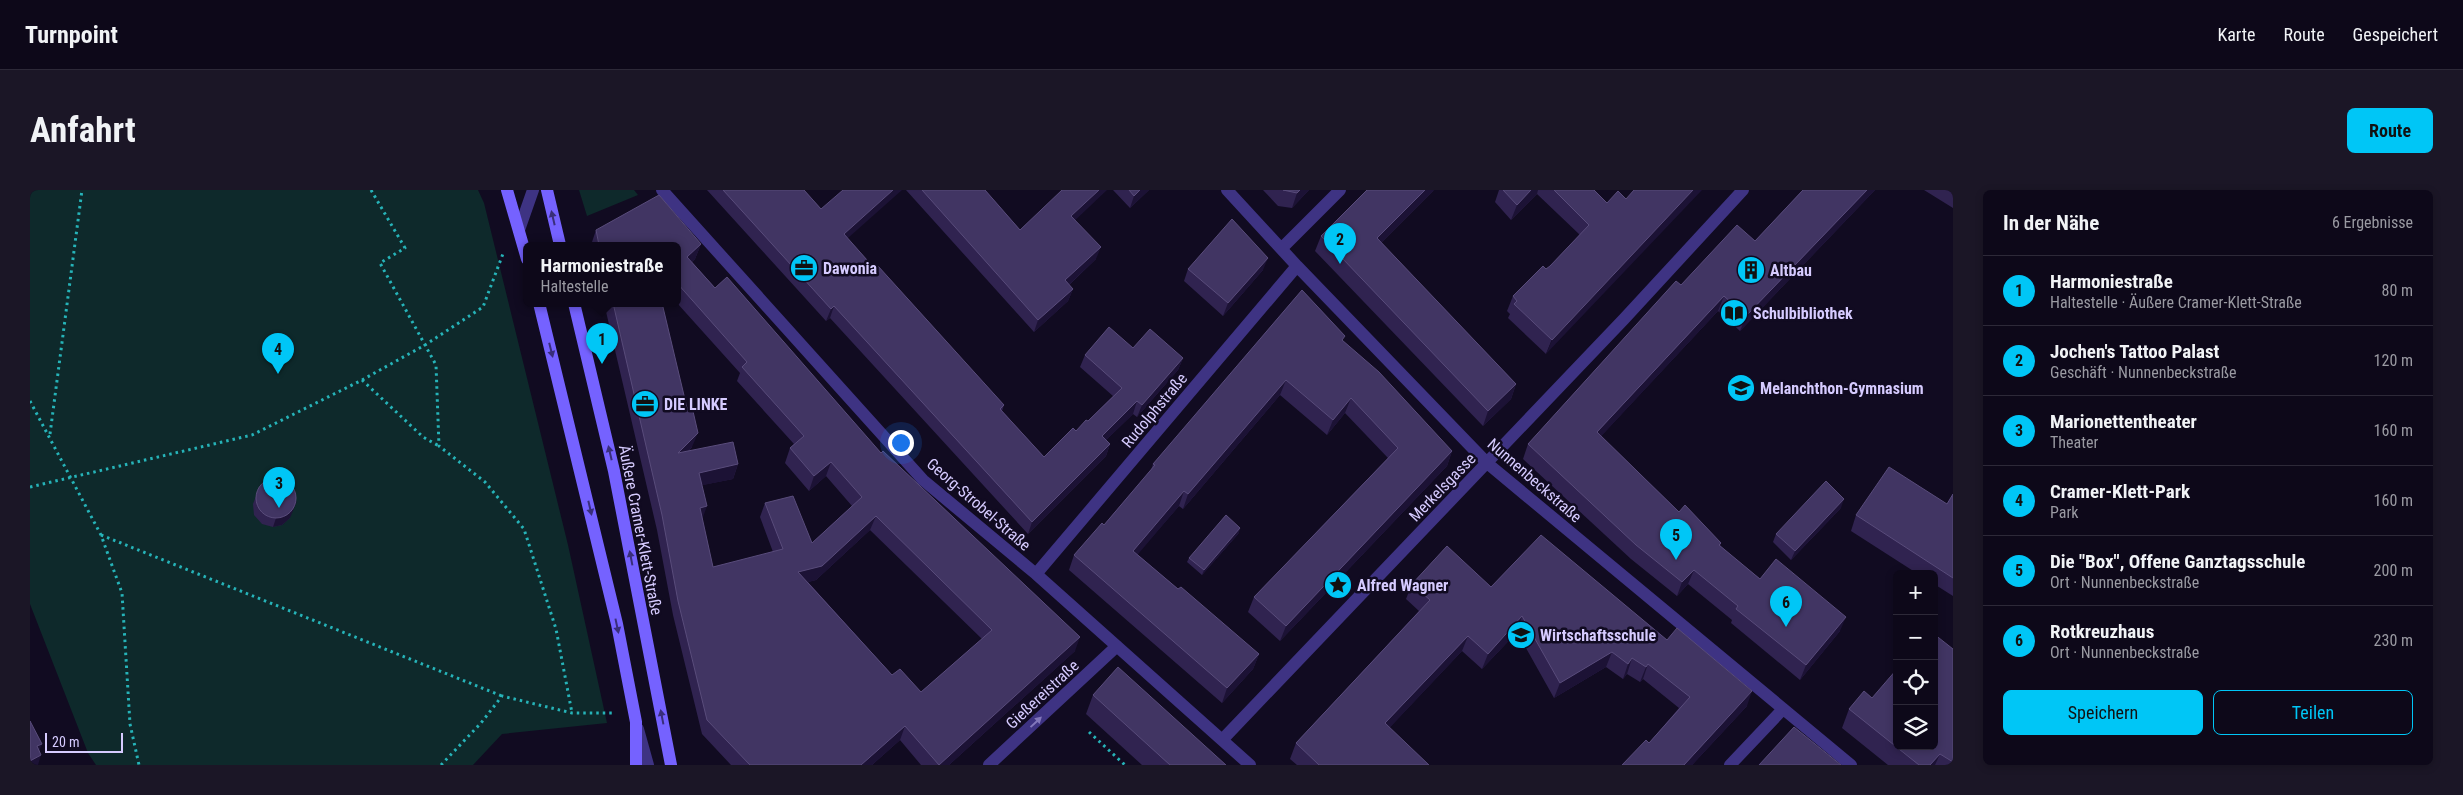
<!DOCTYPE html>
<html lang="de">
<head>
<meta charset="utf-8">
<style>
  body { margin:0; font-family:"Roboto Condensed",sans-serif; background:#1b1626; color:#f1f3f6 }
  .controls { position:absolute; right:15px; bottom:15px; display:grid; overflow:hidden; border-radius:8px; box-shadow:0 2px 8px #0003 }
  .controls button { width:45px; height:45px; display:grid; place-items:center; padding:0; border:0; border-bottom:1px solid #2d2938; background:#0d0819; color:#f1f3f6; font:25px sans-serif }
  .scale { position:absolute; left:15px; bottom:12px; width:78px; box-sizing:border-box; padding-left:5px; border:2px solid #d6cbff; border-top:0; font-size:14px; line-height:18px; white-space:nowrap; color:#d6cbff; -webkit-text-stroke:4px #110b21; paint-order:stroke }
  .you { position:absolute; left:870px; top:252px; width:18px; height:18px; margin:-12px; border:4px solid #fff; border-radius:50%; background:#1a73e8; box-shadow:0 0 0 8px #1a73e833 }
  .badge { display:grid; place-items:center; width:32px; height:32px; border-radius:50%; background:#00c6f6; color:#111; font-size:16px; font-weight:700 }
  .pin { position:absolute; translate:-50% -41px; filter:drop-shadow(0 1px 2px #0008) }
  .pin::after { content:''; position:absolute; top:26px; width:18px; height:15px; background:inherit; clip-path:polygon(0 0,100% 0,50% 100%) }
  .popup { position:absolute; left:493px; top:52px; width:158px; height:65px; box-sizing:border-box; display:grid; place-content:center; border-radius:8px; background:#0d0819; filter:drop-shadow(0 1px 4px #0005); font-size:16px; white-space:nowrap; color:#9a9aa2 }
  .popup b { font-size:19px; color:#f1f3f6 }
  .popup::after { content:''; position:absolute; left:50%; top:100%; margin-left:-10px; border:10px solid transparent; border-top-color:#0d0819 }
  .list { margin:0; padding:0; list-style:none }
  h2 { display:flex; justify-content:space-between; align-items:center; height:65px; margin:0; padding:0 20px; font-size:21px }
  h2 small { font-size:16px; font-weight:400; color:#9a9aa2 }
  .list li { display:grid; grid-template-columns:32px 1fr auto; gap:15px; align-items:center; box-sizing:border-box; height:70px; padding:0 20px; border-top:1px solid #2d2938 }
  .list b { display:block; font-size:19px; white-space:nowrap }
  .list p { margin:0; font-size:16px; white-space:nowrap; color:#9a9aa2 }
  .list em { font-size:16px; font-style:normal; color:#9a9aa2 }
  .actions { display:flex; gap:10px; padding:15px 20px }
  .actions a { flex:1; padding:11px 0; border:1px solid #00c6f6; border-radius:8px; text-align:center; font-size:18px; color:#00c6f6 }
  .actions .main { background:#00c6f6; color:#111 }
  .icon { flex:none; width:28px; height:28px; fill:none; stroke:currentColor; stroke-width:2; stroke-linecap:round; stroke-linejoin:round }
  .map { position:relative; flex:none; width:1923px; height:575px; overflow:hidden; border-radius:8px }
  header { display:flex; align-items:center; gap:30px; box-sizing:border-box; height:70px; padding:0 25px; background:#0d0819; border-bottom:1px solid #2d2938 }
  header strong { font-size:24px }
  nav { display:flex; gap:28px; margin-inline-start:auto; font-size:18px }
  .intro { display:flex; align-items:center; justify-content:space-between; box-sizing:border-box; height:120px; padding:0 30px }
  h1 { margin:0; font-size:35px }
  .button { padding:12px 22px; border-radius:8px; background:#00c6f6; color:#111; font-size:18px; font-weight:700 }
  main { display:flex; gap:30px; padding:0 30px }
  aside { flex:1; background:#0d0819; border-radius:8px; box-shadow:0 2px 8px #0003 }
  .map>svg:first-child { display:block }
</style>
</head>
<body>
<header>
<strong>Turnpoint</strong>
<nav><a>Karte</a><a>Route</a><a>Gespeichert</a></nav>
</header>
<div class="intro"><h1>Anfahrt</h1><a class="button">Route</a></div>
<main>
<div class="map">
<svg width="1923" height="575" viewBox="0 0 1923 575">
  <rect width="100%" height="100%" fill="#110b21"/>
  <!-- green -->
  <path fill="#0e292b" d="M0,0H448L454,13L538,355L577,533L472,544L443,575H66L58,563L0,414Z
    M549,0H604L608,5L557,26Z"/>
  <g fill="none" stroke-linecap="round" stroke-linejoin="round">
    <!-- path -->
    <path stroke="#26b3b8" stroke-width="3" stroke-dasharray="2.5 4" stroke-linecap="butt" d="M341,0L375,58L350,73L406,175L409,256L455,292L494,339L526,439L542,523
      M332,190L393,247L409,256
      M0,211L71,345L92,403L100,534L109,575
      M20,244L52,0
      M0,297L222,245L332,190L395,155L453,117L474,61
      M71,345L472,506
      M1059,542L1095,575
      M411,575L451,533L472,506L542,523H585"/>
    <!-- minor -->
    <path stroke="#3e3383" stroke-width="12" d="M632,0L893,290L1006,384L1220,575
      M1197,0L1267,76L1457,273L1821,575
      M489,40L503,0
      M1252,58L1310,0
      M1006,384L1267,76
      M608,539L618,575
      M1193,549L1594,129L1713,0
      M959,575L1087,456
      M1700,575L1753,519"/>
    <!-- secondary -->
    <path stroke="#7562ff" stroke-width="12" d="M477,0L497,69
      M517,0L530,55
      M509,113L587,434L606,532V575
      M544,113L584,281L641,575"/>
  </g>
  <!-- wall -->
  <path fill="#302350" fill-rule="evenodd" d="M677,0H774L845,79L974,215L972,221L1014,267L1058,231L1083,206L1050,177L1055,165L1103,158L1153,168L1148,180L1107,227L1103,224L1076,250L1080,254L1076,266L998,344L800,128L796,131Z
    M876,0H955L990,40L1045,30L1066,69L1039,95L1043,99L1038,111L1004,142Z
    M1083,0H1119L1100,18Z
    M1233,0H1279L1262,18L1248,16Z
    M1404,0L1351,53L1486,194L1481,209L1453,236L1285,61L1291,46Z
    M1469,0H1564L1577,13L1516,164L1478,128L1480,124L1477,121L1483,106L1516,79L1520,76L1550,45L1507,4L1481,30L1465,12Z
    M1773,0H1845L1710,141L1688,121L1571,246L1649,322L1691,353L1690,356L1730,389L1810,441L1770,490L1701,433L1702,430L1658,394L1647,406L1601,369L1493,269L1498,254L1651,95L1725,51Z
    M1894,0H1923V18Z
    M566,40L671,54L665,69L662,72L685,98L851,263L1045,461L919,575H891L870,550L842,575H701L672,544L643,425L627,340L574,113H632L662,257L659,261L708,274L703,289L672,295V329L683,377L743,362L730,327L735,313L782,353L822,316L796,286L779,301L755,273L760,258L764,254L707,191L710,183L647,113V55H561ZM840,340L952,449L891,502L862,485L778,392L786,390Z
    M1158,79L1233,80L1193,126L1154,91Z
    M1313,151L1422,261L1417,276L1250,451L1218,422L1224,407L1358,268L1315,223L1297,245L1250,205L1153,319L1149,316L1107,364L1148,399L1229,464L1223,479L1192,513L1039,380L1044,365L1074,335L1121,280L1123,274Z
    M230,296L260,328L252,335L243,337L232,334L224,325L223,314Z
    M1923,304V406L1904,394V384H1888L1821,341L1826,325L1917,314Z
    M1811,318L1761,370L1743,352L1746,344Z
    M1209,343L1172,385L1157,372L1159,368Z
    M1382,394L1461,397L1637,450L1717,516L1662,575H1592L1619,553L1649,518L1613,489L1610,492L1597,484L1593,489L1576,477L1524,508L1487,442L1452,479L1432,461L1359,538L1399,575H1267L1260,569L1266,553L1389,421L1376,409Z
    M1923,459V575H1858L1812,538L1819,519L1842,508Z
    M1063,505L1196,575H1112L1056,524Z"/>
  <!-- shaded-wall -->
  <path fill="#1c1235" d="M863,0H872L809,56L814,44Z
    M1069,0H1077L1037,38L1041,26Z
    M1110,0H1119L1100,18L1104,6Z
    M1270,0H1279L1262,18L1267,3Z
    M1395,0H1404L1341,63L1347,48Z
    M1501,0H1508L1507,4L1481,30L1487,15Z
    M1663,0H1672L1516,164L1522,150Z
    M1837,0H1845L1710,141L1716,126Z
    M671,54L665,69L652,81L657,67Z
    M1071,57L1066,69L1031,102L1035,90Z
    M1238,68L1233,80L1193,126L1198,113Z
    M1043,99L1038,111L1004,142L1008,130Z
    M1694,106L1688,121L1562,256L1567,242Z
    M804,116L800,128L796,131L801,119Z
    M1153,168L1148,180L1107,227L1112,215Z
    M1256,190L1250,205L1153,319L1158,304Z
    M1486,194L1481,209L1453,236L1458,221Z
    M1321,208L1315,223L1297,245L1303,230Z
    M1107,211L1103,224L1068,258L1072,246Z
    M668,243L662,257L643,277L648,263Z
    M1080,254L1076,266L998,344L1002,332Z
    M1422,261L1417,276L1250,451L1256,436Z
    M801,272L796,286L779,301L784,286Z
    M708,274L703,289L664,297L669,283Z
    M1154,301L1149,316L1098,376L1103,361Z
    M1814,309L1811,318L1761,370L1765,361Z
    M267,311L260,328L252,335L243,337L246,328Z
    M677,316L672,330L670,318Z
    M846,326L840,340L786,390L763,396L768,382Z
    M1210,338L1209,343L1172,385L1174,380Z
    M1664,380L1658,394L1647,406L1652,392Z
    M1492,426L1487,442L1452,479L1458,464Z
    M1816,427L1810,441L1770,490L1776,475Z
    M1438,446L1432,461L1349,549L1355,533Z
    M1050,447L1045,461L919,575H908Z
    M1582,462L1576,477L1524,508L1530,493Z
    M1229,464L1223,479L1192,513L1197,498Z
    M1602,468L1597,484L1593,489L1598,474Z
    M1618,474L1613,489L1610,492L1616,477Z
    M1722,501L1717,516L1662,575H1654Z
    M875,536L870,550L842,575H831Z
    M12,554L7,567L11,565L8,575H0V571L7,556Z
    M1910,564L1905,575H1900Z"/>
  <!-- building -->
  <path fill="#413563" stroke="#594c7b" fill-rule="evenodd" d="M693,0H774L791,19L813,0H863L814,44L845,79L848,76L974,215L970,219L1014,267L1043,238L1046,241L1056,230L1058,231L1092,198L1055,165L1079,137L1103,158L1120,139L1153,168L1112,215L1107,211L1072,246L1080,254L1002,332L804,116L801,119Z
    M892,0H955L990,40L1032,0H1069L1041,26L1071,57L1035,90L1043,99L1008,130Z
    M1099,0H1110L1104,6Z
    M1253,0H1270L1267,3Z
    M1337,0H1395L1347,48L1486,194L1458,221L1291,46Z
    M1473,0H1501L1487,15Z
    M1524,0H1564L1577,13L1588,1L1596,9L1604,0H1663L1522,150L1484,114L1487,111L1483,106L1513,76L1516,79L1520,76L1559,35Z
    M1773,0H1837L1716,126L1694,106L1567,242L1649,322L1655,315L1691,353L1689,355L1730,389L1746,369L1816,427L1776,475L1706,419L1708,416L1664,380L1652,392L1606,355L1498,254L1646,91L1651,95L1707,35L1725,51Z
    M629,5L671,54L657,67L685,98L697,87L851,263L853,261L1050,447L909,575L875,536L831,575H720L677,530L648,411L632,325L583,113H632L657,218L662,217L668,243L648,263L703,252L708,274L669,283L677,316L670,318L683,377L753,359L735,313L763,306L782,353L832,307L801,272L784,286L760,258L774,246L712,177L717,172L647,93V55H569L566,40ZM846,326L962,440L891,502L870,479L862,485L768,382L792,376Z
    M1202,29L1238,68L1198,113L1158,79Z
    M1272,100L1315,146L1312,150L1349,182L1422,261L1256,436L1224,407L1368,258L1321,208L1303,230L1256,190L1158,304L1154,301L1103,361L1148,399L1151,397L1229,464L1197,498L1044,365L1072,333L1074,335L1125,275L1123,274Z
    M1859,277L1917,314L1923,304V388L1826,325Z
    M226 308a20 20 0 1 1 40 0a20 20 0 1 1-40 0Z
    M1796,291L1814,309L1765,361L1746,344Z
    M1196,325L1210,338L1174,380L1159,368Z
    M1511,345L1637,450L1647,438L1722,501L1654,575H1592L1616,550L1619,553L1660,507L1618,474L1616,477L1602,468L1598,474L1582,462L1530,493L1492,426L1458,464L1438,446L1355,533L1399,575H1289L1266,553L1400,410L1382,394L1417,356L1461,397Z
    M1904,444L1923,459V572L1910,564L1900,575H1889L1819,519L1834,501L1842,508L1867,479V556H1904Z
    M1088,477L1196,575H1140L1063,505Z
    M0,531L12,554L7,556L11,565L0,571Z
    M1764,537L1811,575H1729Z"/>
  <!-- one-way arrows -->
  <defs><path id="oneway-solid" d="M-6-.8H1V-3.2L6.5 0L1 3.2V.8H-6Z" transform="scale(1.25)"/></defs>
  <g fill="#392e7a">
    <use href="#oneway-solid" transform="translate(523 28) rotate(-103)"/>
    <use href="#oneway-solid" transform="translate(521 160) rotate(76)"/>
    <use href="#oneway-solid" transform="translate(580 263) rotate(-103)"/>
    <use href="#oneway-solid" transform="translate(560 318) rotate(77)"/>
    <use href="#oneway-solid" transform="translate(601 368) rotate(-101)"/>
    <use href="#oneway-solid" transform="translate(587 436) rotate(78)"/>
    <use href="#oneway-solid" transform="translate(632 527) rotate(-101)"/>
  </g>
  <use fill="#8277bb" href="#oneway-solid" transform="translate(1006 532) rotate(-43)"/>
  <!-- icons -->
  <defs>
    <symbol id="office-disc" viewBox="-11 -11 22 22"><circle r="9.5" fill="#00c6f6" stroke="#110b21"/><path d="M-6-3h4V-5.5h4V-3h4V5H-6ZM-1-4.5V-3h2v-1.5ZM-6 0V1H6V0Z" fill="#111"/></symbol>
    <symbol id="building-disc" viewBox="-11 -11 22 22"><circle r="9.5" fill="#00c6f6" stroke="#110b21"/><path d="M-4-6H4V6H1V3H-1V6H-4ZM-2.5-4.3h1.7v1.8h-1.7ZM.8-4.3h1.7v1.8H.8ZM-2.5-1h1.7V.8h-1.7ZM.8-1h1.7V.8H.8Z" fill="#111"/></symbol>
    <symbol id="library-disc" viewBox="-11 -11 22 22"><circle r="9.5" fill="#00c6f6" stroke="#110b21"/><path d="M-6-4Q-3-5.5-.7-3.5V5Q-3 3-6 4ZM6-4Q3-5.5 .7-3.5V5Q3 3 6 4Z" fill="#111"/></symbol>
    <symbol id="school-disc" viewBox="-11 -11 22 22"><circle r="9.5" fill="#00c6f6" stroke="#110b21"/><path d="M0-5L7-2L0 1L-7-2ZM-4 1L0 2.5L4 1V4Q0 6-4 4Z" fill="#111"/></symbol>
    <symbol id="sight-disc" viewBox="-11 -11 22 22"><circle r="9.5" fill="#00c6f6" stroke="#110b21"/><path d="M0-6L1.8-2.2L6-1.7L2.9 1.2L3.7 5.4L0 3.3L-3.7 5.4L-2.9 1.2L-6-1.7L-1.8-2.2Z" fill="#111"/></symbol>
  </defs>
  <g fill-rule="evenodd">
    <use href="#office-disc" x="758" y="62" width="32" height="32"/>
    <use href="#building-disc" x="1705" y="64" width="32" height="32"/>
    <use href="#library-disc" x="1688" y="107" width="32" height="32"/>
    <use href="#school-disc" x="1695" y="182" width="32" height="32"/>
    <use href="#office-disc" x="599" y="198" width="32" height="32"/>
    <use href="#sight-disc" x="1292" y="379" width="32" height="32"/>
    <use href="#school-disc" x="1475" y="429" width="32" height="32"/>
  </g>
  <g text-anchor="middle" stroke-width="5" stroke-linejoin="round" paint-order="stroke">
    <!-- poi labels -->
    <g font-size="16" font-weight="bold" fill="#d6cbff" stroke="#110b21" text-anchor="start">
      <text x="793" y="84">Dawonia</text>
      <text x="1740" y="86">Altbau</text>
      <text x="1723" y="129">Schulbibliothek</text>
      <text x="1730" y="204">Melanchthon-Gymnasium</text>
      <text x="634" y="220">DIE LINKE</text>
      <text x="1327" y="401">Alfred Wagner</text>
      <text x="1510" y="451">Wirtschaftsschule</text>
    </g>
    <!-- street labels -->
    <g font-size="16" fill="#d6cbff" stroke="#110b21">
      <text transform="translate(1124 220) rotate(-50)" y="6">Rudolphstraße</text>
      <text transform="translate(1505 290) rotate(41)" y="6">Nunnenbeckstraße</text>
      <text transform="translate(1412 297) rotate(-46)" y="6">Merkelsgasse</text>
      <text transform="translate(949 314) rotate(41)" y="6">Georg-Strobel-Straße</text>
      <text transform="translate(611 340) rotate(79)" y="6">Äußere Cramer-Klett-Straße</text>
      <text transform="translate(1012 504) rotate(-43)" y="6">Gießereistraße</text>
    </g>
  </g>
</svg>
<div class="controls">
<button>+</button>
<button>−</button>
<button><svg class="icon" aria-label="locate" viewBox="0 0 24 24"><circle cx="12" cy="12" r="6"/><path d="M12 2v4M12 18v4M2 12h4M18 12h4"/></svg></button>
<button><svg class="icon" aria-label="layers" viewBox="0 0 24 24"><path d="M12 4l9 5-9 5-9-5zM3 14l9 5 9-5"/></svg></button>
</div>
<div class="scale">20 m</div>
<div class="you"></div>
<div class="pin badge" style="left:572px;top:174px">1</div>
<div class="popup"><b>Harmoniestraße</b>Haltestelle</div>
<div class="pin badge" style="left:1310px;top:74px">2</div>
<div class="pin badge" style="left:249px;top:318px">3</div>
<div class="pin badge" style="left:248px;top:184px">4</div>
<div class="pin badge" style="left:1646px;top:370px">5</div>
<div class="pin badge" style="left:1756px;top:437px">6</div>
</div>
<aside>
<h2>In der Nähe<small>6 Ergebnisse</small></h2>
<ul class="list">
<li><span class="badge">1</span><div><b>Harmoniestraße</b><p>Haltestelle · Äußere Cramer-Klett-Straße</p></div><em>80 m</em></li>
<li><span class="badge">2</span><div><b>Jochen's Tattoo Palast</b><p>Geschäft · Nunnenbeckstraße</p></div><em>120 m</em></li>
<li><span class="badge">3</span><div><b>Marionettentheater</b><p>Theater</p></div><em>160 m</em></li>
<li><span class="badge">4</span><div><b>Cramer-Klett-Park</b><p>Park</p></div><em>160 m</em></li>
<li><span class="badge">5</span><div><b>Die &quot;Box&quot;, Offene Ganztagsschule</b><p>Ort · Nunnenbeckstraße</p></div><em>200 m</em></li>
<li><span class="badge">6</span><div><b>Rotkreuzhaus</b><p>Ort · Nunnenbeckstraße</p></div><em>230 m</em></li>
</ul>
<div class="actions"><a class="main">Speichern</a><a>Teilen</a></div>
</aside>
</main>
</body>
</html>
